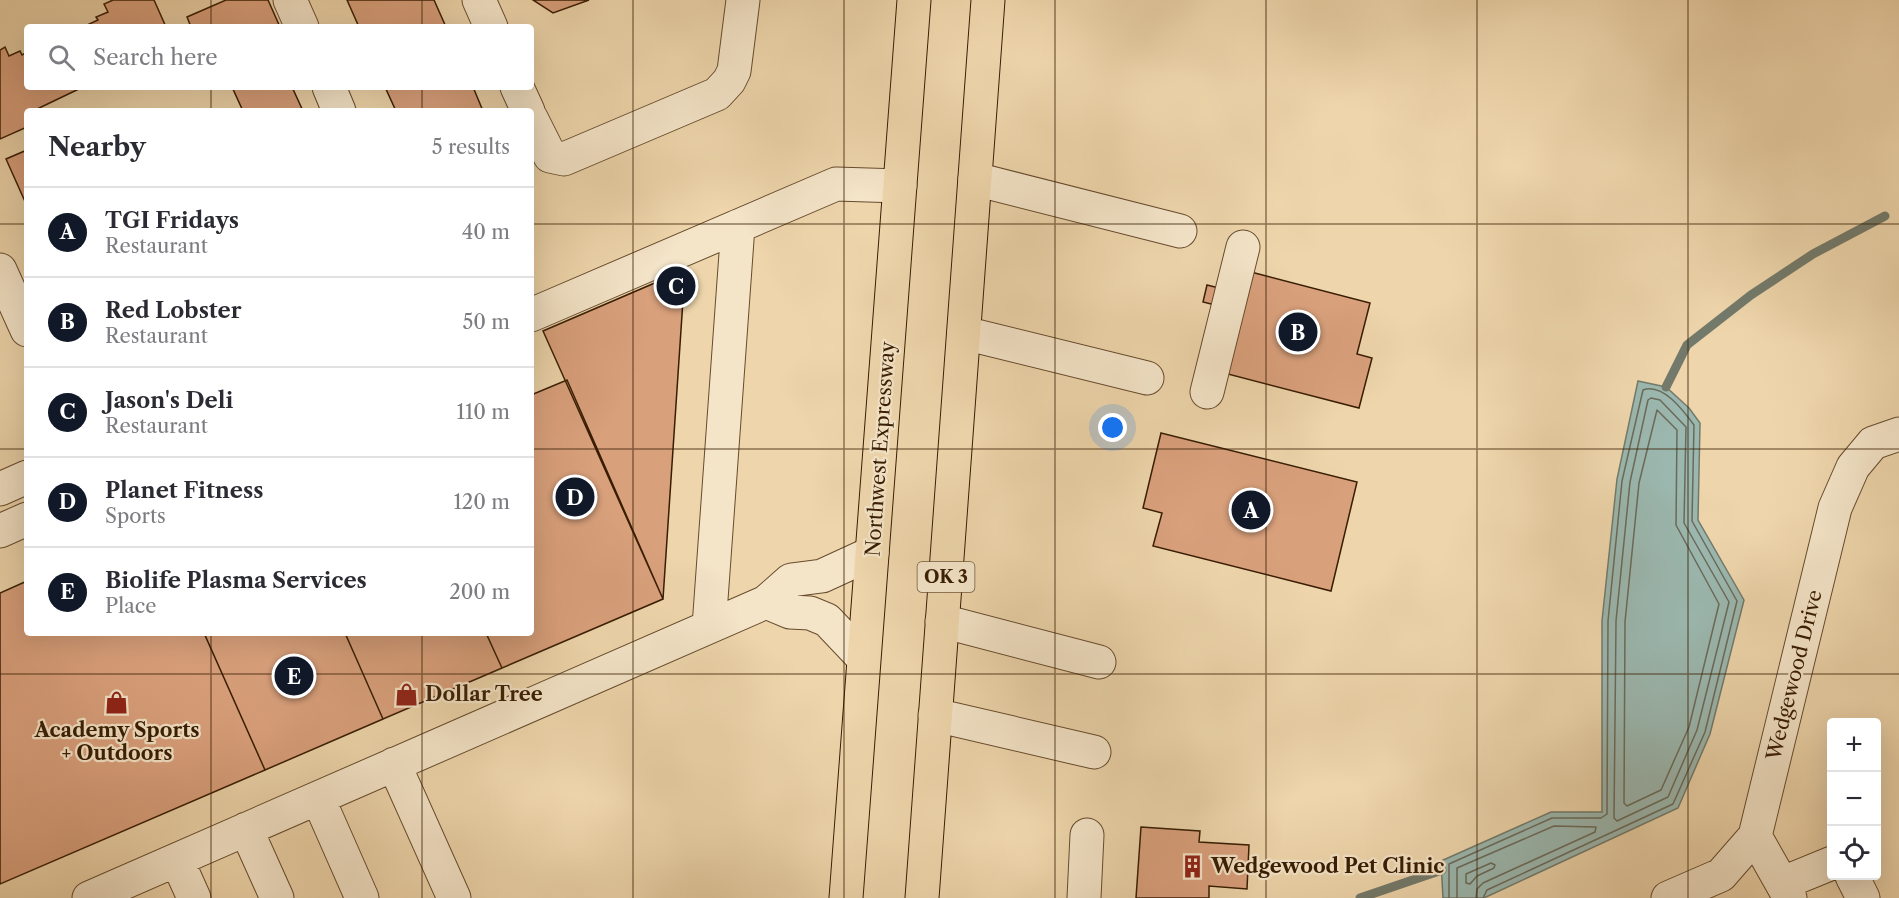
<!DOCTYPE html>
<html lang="en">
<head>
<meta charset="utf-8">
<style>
  body { margin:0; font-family:"Libre Caslon Text",serif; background:#f2f2f3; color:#2b2b33 }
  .controls { position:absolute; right:18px; bottom:18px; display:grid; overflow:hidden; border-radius:6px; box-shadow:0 6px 24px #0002 }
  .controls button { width:54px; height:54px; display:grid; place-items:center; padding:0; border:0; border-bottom:2px solid #e1e1e2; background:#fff; color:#2b2b33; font:30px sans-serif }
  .you { position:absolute; left:1113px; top:428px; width:21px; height:21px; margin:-15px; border:4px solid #fff; border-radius:50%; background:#1a73e8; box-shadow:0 0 0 9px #1a73e833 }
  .badge { display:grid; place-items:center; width:39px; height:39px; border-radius:50%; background:#111827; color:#fff; font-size:20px; font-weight:700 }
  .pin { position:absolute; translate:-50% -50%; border:3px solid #fff; box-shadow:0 2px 6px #0006 }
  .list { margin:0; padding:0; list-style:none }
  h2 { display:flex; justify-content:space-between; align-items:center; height:78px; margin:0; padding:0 24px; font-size:26px }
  h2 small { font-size:20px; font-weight:400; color:#7c7c81 }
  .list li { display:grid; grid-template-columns:39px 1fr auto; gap:18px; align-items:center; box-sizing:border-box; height:90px; padding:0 24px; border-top:2px solid #e1e1e2 }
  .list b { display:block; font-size:22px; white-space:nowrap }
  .list p { margin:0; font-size:20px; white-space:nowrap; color:#7c7c81 }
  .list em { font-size:20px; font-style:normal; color:#7c7c81 }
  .icon { flex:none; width:33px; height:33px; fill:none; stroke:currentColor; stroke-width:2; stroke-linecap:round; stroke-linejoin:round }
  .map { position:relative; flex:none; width:1899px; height:898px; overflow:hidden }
  .search { position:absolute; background:#fff; box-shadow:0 6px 24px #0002; left:24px; top:24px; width:510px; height:66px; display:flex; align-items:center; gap:15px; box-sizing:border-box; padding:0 21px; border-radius:6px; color:#7c7c81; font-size:22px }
  .panel { position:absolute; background:#fff; box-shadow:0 6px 24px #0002; left:24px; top:108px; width:510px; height:528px; border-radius:6px }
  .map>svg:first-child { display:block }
</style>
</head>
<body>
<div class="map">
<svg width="1899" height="898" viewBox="0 0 1899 898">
  <rect width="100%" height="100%" fill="#eed5ab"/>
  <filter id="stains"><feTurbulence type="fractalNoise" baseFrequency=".00333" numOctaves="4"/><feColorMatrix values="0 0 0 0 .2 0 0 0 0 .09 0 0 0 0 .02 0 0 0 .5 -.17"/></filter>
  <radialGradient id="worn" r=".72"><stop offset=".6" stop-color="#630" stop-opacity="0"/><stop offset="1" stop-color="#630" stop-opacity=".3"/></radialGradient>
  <!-- water -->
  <path fill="#9bb8b0" stroke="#737a6b" stroke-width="1.5" d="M1638,381L1666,387L1689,408L1700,423L1698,520L1744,600L1710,734L1678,808L1484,898H1443L1441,861L1551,812H1602V621L1617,479Z"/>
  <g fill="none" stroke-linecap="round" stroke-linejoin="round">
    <!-- shore -->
    <path stroke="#6a6a5a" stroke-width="1.5" d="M1651,398L1660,400L1686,427L1684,523L1729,602L1697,730L1668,797L1617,821L1614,818L1616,621L1630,482L1648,400Z
      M1657,410L1677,430L1676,525L1719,604L1689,727L1661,790L1627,806L1624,803L1625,622L1639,483Z
      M1491,863L1495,865L1494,868L1477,876L1470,884L1466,883V874Z
      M1449,898V864L1552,818H1601L1607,814L1608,621L1622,481L1643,390C1663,383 1683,410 1694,425L1692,521L1737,601L1705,732L1673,804L1487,890L1483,898
      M1457,898V868L1554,826L1596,827L1595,832L1483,883L1477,889L1476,898"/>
    <!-- stream -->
    <path stroke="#737a6b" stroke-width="9" d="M1666,387L1687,345L1751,295L1813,254L1885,216
      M1360,898L1442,870"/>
  </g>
  <!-- building -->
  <path fill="#d9a07c" stroke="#381d03" stroke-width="1.5" d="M113,0H154L166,27H83L98,20L96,17L108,12L104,4Z
    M226,0H268L280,27H191L187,17Z
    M347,0H434L446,27H359Z
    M533,0H589L553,13Z
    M5,47L9,56L20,51L22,55L27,52V87H83L33,111H27V127L0,139V50Z
    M232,87H292L303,111H243Z
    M385,87H473L483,111H396Z
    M27,150V206L6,159Z
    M685,270L663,599L543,331Z
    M1251,272L1370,303L1357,354L1372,358L1359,408L1224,373Z
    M1207,285L1243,294L1239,311L1203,302Z
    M567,380L663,599L502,668L486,633H531V395Z
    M1161,433L1357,482L1331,591L1153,546L1162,513L1143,508Z
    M27,581V633H204L265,770L0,884V593Z
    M204,633H345L383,719L265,770Z
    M345,633H486L502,668L383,719Z
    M1141,827L1200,831L1199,842L1249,845L1247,889L1209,886V898H1136Z"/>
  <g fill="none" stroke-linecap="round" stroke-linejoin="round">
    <defs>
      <path id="minor" d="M290,0L302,27
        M479,0L491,27
        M329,87L339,111
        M517,87L528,111
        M531,118L550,156L564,159L717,94L729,81L734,71L743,0
        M975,179L1180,231
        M0,270L27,330
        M531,315L836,184L900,186
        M964,333L1147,378
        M1207,392L1243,247
        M0,489L27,477
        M0,531L27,519
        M766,602L790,612L810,613L827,620L863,658
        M942,621L1099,662
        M709,627L738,226
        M935,715L1094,752
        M394,764L454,898
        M318,798L362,898
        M246,829L277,898
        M1755,836L1790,898
        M177,860L194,898
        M1852,876L1863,898
        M1783,883L1832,863
        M89,898L766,602L791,580L822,576L872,553
        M1084,898L1087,835
        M1668,898L1721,875L1755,836L1835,508L1853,467L1873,443L1899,434"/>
      <path id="highway" d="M846,898L914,0
        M922,898L988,0"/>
    </defs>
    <!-- minor casing -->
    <use href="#minor" stroke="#664b2d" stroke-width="35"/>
    <!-- highway casing -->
    <use href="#highway" stroke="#381d03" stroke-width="35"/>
    <!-- minor -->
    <use href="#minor" stroke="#f4e4c8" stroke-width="33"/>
    <!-- highway -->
    <use href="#highway" stroke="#eed5ab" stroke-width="33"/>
  </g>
  <!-- grid -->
  <path fill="none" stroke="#381d03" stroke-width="1.5" stroke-opacity="0.55" d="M211,0V27M422,0V27M633,0V898M844,0V898M1055,0V898M1266,0V898M1477,0V898M1688,0V898M211,87V111M422,87V111M0,224H27M531,224H1899M0,449H27M531,449H1899M211,633V898M422,633V898M0,674H1899"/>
  <!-- icons -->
  <defs>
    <symbol id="shop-bare" viewBox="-9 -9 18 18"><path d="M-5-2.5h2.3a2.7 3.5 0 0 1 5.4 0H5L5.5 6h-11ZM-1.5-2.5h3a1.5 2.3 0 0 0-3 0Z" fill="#8f2418" stroke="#f4e4c8" stroke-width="2.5" paint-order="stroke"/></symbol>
    <symbol id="building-bare" viewBox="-9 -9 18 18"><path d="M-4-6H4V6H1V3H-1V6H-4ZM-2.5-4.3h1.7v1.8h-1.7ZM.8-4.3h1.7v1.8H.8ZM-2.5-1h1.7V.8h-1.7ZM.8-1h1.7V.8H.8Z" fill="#8f2418" stroke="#f4e4c8" stroke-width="2.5" paint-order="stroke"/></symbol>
  </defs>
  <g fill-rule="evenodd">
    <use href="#shop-bare" x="390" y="678" width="33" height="33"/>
    <use href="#shop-bare" x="100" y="686" width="33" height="33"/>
    <use href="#building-bare" x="1176" y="850" width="33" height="33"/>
  </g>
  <g text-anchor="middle" stroke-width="4.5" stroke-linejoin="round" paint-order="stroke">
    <!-- shield labels -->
    <rect fill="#f4e4c8" stroke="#70593e" stroke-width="1.5" x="917.5" y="562" width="57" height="30" rx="4.5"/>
    <g font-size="18" font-weight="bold" fill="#381d03">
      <text x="946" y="583">OK 3</text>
    </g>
    <!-- street labels -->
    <g font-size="20" fill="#381d03" stroke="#f4e4c8">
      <text transform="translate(880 449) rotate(-86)" y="7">Northwest Expressway</text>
      <text transform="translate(1794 675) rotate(-76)" y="7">Wedgewood Drive</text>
    </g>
    <!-- poi labels -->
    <g font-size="20" font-weight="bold" fill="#381d03" stroke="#f4e4c8" text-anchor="start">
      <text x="425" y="701">Dollar Tree</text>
      <text x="117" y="737" text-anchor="middle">Academy Sports<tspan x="117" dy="23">+ Outdoors</tspan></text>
      <text x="1211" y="873">Wedgewood Pet Clinic</text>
    </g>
  </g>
  <rect width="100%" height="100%" filter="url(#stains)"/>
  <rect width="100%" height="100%" fill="url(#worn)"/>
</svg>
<div class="controls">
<button>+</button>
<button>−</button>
<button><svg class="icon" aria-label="locate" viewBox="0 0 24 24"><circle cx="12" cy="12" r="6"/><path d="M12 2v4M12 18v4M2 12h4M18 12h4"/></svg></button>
</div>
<div class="you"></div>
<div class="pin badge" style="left:1251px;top:510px">A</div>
<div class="pin badge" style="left:1298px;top:332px">B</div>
<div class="pin badge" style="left:676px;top:286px">C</div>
<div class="pin badge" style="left:575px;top:497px">D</div>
<div class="pin badge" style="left:294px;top:676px">E</div>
<div class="search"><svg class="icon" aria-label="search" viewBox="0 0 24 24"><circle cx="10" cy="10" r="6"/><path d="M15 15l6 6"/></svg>Search here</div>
<section class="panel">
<h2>Nearby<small>5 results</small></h2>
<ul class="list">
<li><span class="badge">A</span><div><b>TGI Fridays</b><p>Restaurant</p></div><em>40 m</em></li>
<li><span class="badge">B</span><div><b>Red Lobster</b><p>Restaurant</p></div><em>50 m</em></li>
<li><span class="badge">C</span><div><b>Jason's Deli</b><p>Restaurant</p></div><em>110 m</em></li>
<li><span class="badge">D</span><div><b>Planet Fitness</b><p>Sports</p></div><em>120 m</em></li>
<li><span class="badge">E</span><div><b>Biolife Plasma Services</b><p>Place</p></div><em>200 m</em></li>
</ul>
</section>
</div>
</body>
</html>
